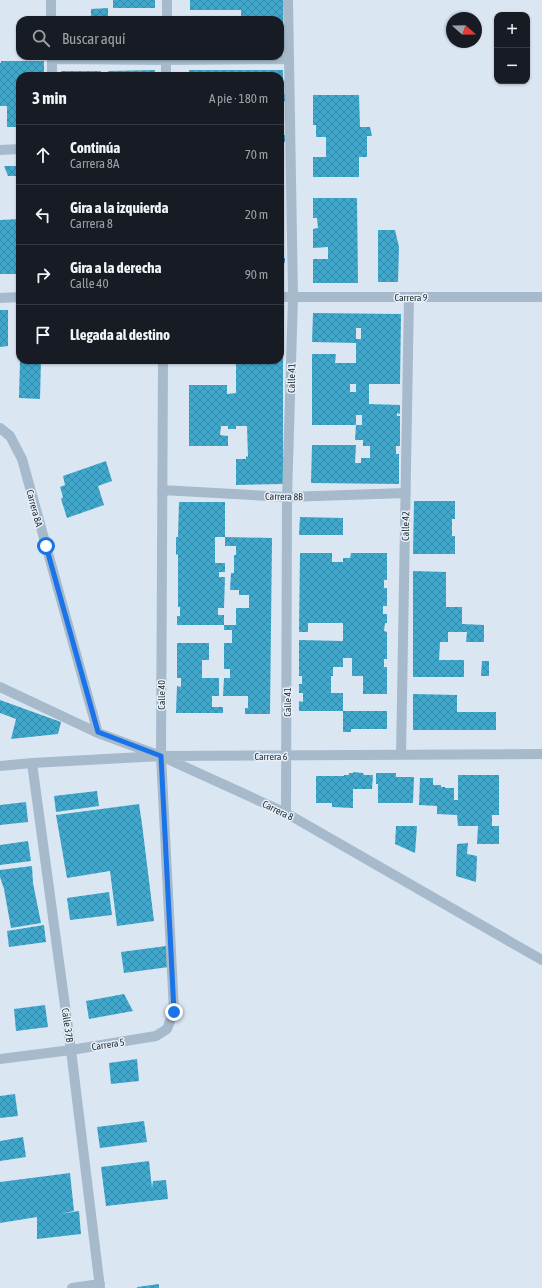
<!DOCTYPE html>
<html lang="es">
<head>
<meta charset="utf-8">
<style>
  body { margin:0; font-family:"Asap Condensed",sans-serif; background:#242831; color:#f1f3f6 }
  .controls { position:absolute; right:12px; top:12px; display:grid; overflow:hidden; border-radius:8px; box-shadow:0 1px 3px #0004 }
  .controls button { width:36px; height:36px; display:grid; place-items:center; padding:0; border:0; border-bottom:1px solid #363941; background:#171b24; color:#f1f3f6; font:20px sans-serif }
  .compass { position:absolute; left:446px; top:12px; width:36px; height:36px; border-radius:50%; background:#171b24; box-shadow:0 1px 3px #0004; rotate:110deg }
  .stop { position:absolute; width:12px; height:12px; margin:-9px; border:3px solid #1a73e8; border-radius:50%; background:#fff }
  .stop.end { background:#1a73e8; border-color:#fff; box-shadow:0 1px 4px #0008 }
  .list { margin:0; padding:0; list-style:none }
  h2 { display:flex; justify-content:space-between; align-items:center; height:52px; margin:0; padding:0 16px; font-size:17px }
  h2 small { font-size:13px; font-weight:400; color:#9ea1a6 }
  .list li { display:grid; grid-template-columns:26px 1fr auto; gap:12px; align-items:center; box-sizing:border-box; height:60px; padding:0 16px; border-top:1px solid #363941 }
  .list b { display:block; font-size:15px; white-space:nowrap }
  .list p { margin:0; font-size:13px; white-space:nowrap; color:#9ea1a6 }
  .list em { font-size:13px; font-style:normal; color:#9ea1a6 }
  .icon { flex:none; width:22px; height:22px; fill:none; stroke:currentColor; stroke-width:2; stroke-linecap:round; stroke-linejoin:round }
  .map { position:relative; flex:none; width:542px; height:1288px; overflow:hidden }
  .search { position:absolute; background:#171b24; box-shadow:0 1px 3px #0004; left:16px; top:16px; width:268px; height:44px; display:flex; align-items:center; gap:10px; box-sizing:border-box; padding:0 14px; border-radius:12px; color:#9ea1a6; font-size:15px }
  .panel { position:absolute; background:#171b24; box-shadow:0 1px 3px #0004; left:16px; top:72px; width:268px; height:292px; border-radius:12px }
  .map>svg:first-child { display:block }
</style>
</head>
<body>
<div class="map">
<svg width="542" height="1288" viewBox="0 0 542 1288">
  <defs>
    <pattern id="building-cross-hatch" width="8" height="8" patternUnits="userSpaceOnUse"><rect width="8" height="8" fill="#40a8cc"/><path d="M0 0l8 8M0 8l8-8" fill="none" stroke="#3689a6"/></pattern>
  </defs>
  <rect width="100%" height="100%" fill="#dbe6f3"/>
  <!-- building -->
  <path fill="url(#building-cross-hatch)" fill-rule="evenodd" d="M113,0H155V8H113Z
    M190,0H283V51H280V20H241V10H190Z
    M108,8V20H91V9Z
    M1,61H44V76H20V127H7V106H0V63H1Z
    M155,70V76H108V71Z
    M189,70H283V94H285V101H283V114H280V76H189Z
    M61,71H101V76H61Z
    M313,95H359L360,127H370L372,136H367V157H359V177H313V157H326V137H316V125H313Z
    M280,135H285V142H283V217H280Z
    M18,156H20V176H8L4,166H19Z
    M313,198H357L358,283H313V259H328V247L313,248V229L318,228L317,218H313Z
    M20,219V274H0V220Z
    M378,230H395L399,247L398,282H378Z
    M280,258H285V263H283V281H280Z
    M0,310H8V346L0,347Z
    M313,313L401,314L400,384H369V404L400,405V414L397,413V416H400V446H396V454H399V484L311,483L312,445H356L355,463H361V458H370V446H363V440H355L356,425H362V415H356V425H312V354H336L335,363H356V343L312,342ZM356,328H361V339H356ZM350,384H356V392H350Z
    M280,344H283V484L236,485V459H246V456L248,457L247,426H236V429H228V426H221L220,435L228,436V446H189V385H227V394L236,393V364H189V360H280Z
    M20,360H41L40,399L19,398Z
    M106,461L112,481L98,486L104,505L67,518L61,499L63,497L60,487L65,485L63,476Z
    M414,501H455V519H452V536H455V554H413Z
    M179,502H225V537H215V563H225V572H219V577H225L224,608H218V615H224V625H177V616H180V607H178V554L176,555V537H178Z
    M300,517L343,518V535H299Z
    M225,537L272,538L270,714H245V708H248V696H223L224,678H230V669H224V643H232V630H224V625H236V608H249V595H239V590H230L231,573H234V555H236V546H225Z
    M300,553H332V562H343V558H350L351,553H387V580H384V588H387V606H383V614H387V623H385L384,631L387,632V659H384V667H387V694H363V676H352V658H343V667H333V676H331V693H343V711H299V701L303,702V693H299V684H302V676H299V640L343,641V623H308V632H299Z
    M413,571L446,572V607H462V624L484,625V642H466L467,632H448V642H440L439,660H464V677H413Z
    M177,643H209V660H202V678H219V696H212V707H223V713H176L177,686L181,687V678H177Z
    M482,661H489V676H481Z
    M413,694L457,695V712H496V730H413Z
    M0,700L61,722L58,734L11,739L16,719L0,713Z
    M343,711H387V729H351V732H343Z
    M353,772L363,773L364,775H373L372,789H353V808L332,807V803H316V776H344V775H349V773H353Z
    M376,773H396V777H414L413,803H378V784H376Z
    M458,775H499V815H492V826H499V844H477L478,826H458L457,815L437,814V806L419,805L420,778H433V785H441V787H445V788H454V800H458Z
    M97,791L99,806L56,812L54,796Z
    M26,802L28,822L0,825V805Z
    M139,804L142,824L154,921L117,926L110,871L67,878L56,815Z
    M396,826H417L415,853L395,844Z
    M28,841L31,861L0,865V845Z
    M468,843L467,854L477,856L476,882L456,876L457,844Z
    M32,866L33,883L41,923L11,928L4,889L0,877V870Z
    M109,892L112,915L70,920L67,898Z
    M44,925L46,942L9,947L7,931Z
    M166,946L169,967L124,973L121,952Z
    M124,994L133,1011L89,1019L86,1001Z
    M45,1005L48,1027L16,1031L14,1009Z
    M137,1059L139,1081L111,1084L109,1063Z
    M15,1094L18,1116L0,1118V1096Z
    M144,1121L147,1142L100,1148L97,1127Z
    M23,1137L26,1157L0,1161V1141Z
    M149,1161L152,1188L153,1181L166,1180L168,1199L106,1206L101,1167Z
    M70,1173L74,1211L60,1214L79,1211L81,1234L37,1239V1217L0,1223V1182Z
    M159,1284V1288H137V1287Z"/>
  <g fill="none" stroke-linecap="round" stroke-linejoin="round">
    <!-- minor -->
    <path stroke="#a6bacc" stroke-width="10" d="M51,0V20
      M167,20V0
      M52,56V76
      M52,59L166,60L288,59
      M166,76V56
      M0,150L20,149
      M280,297H542
      M0,298L20,297
      M0,428L10,436L22,459L98,733
      M162,490L287,497L406,493
      M0,687L98,733L161,756L286,813L542,960
      M401,755L409,297
      M32,763L71,1050L100,1288
      M0,766L32,763L161,756L542,754
      M286,813L287,497L293,297L288,0
      M0,1059L71,1050L156,1036L167,1029L174,1011L161,756L163,360
      M72,1288L100,1284"/>
  </g>
  <g fill="none" stroke-linecap="round" stroke-linejoin="round">
    <!-- route -->
    <path stroke="#1a73e8" stroke-width="5" d="M46,546L98,732L161,756L174,1012"/>
  </g>
  <g text-anchor="middle" stroke-width="3" stroke-linejoin="round" paint-order="stroke">
    <!-- street labels -->
    <g font-size="10" fill="#273237" stroke="#e7f0fa">
      <text x="411" y="301">Carrera 9</text>
      <text transform="translate(291 378) rotate(-89)" y="4">Calle 41</text>
      <text transform="translate(284 496) rotate(1)" y="4">Carrera 8B</text>
      <text transform="translate(35 508) rotate(75)" y="4">Carrera 8A</text>
      <text transform="translate(405 526) rotate(-89)" y="4">Calle 42</text>
      <text transform="translate(161 695) rotate(-90)" y="4">Calle 40</text>
      <text transform="translate(287 702) rotate(-90)" y="4">Calle 41</text>
      <text x="271" y="760">Carrera 6</text>
      <text transform="translate(278 810) rotate(26)" y="4">Carrera 8</text>
      <text transform="translate(68 1025) rotate(82)" y="4">Calle 37B</text>
      <text transform="translate(108 1044) rotate(-9)" y="4">Carrera 5</text>
    </g>
  </g>
</svg>
<div class="controls">
<button>+</button>
<button>−</button>
</div>
<svg class="compass" viewBox="-18 -18 36 36"><path d="M0-13l5 13h-10z" fill="#e53935"/><path d="M0 13l5-13h-10z" fill="#9ea1a6"/></svg>
<div class="stop" style="left:46px;top:546px"></div>
<div class="stop end" style="left:174px;top:1012px"></div>
<div class="search"><svg class="icon" aria-label="search" viewBox="0 0 24 24"><circle cx="10" cy="10" r="6"/><path d="M15 15l6 6"/></svg>Buscar aquí</div>
<section class="panel">
<h2>3 min<small>A pie · 180 m</small></h2>
<ul class="list">
<li><svg class="icon" aria-label="ahead" viewBox="0 0 24 24"><path d="M12 20V5M6 11l6-6 6 6"/></svg><div><b>Continúa</b><p>Carrera 8A</p></div><em>70 m</em></li>
<li><svg class="icon" aria-label="left" viewBox="0 0 24 24"><path d="M17 20v-9H6M10 6l-5 5 5 5"/></svg><div><b>Gira a la izquierda</b><p>Carrera 8</p></div><em>20 m</em></li>
<li><svg class="icon" aria-label="right" viewBox="0 0 24 24"><path d="M7 20v-9h11M14 6l5 5-5 5"/></svg><div><b>Gira a la derecha</b><p>Calle 40</p></div><em>90 m</em></li>
<li><svg class="icon" aria-label="arrive" viewBox="0 0 24 24"><path d="M6 21V4h12l-3 4 3 4H6"/></svg><div><b>Llegada al destino</b></div></li>
</ul>
</section>
</div>
</body>
</html>
